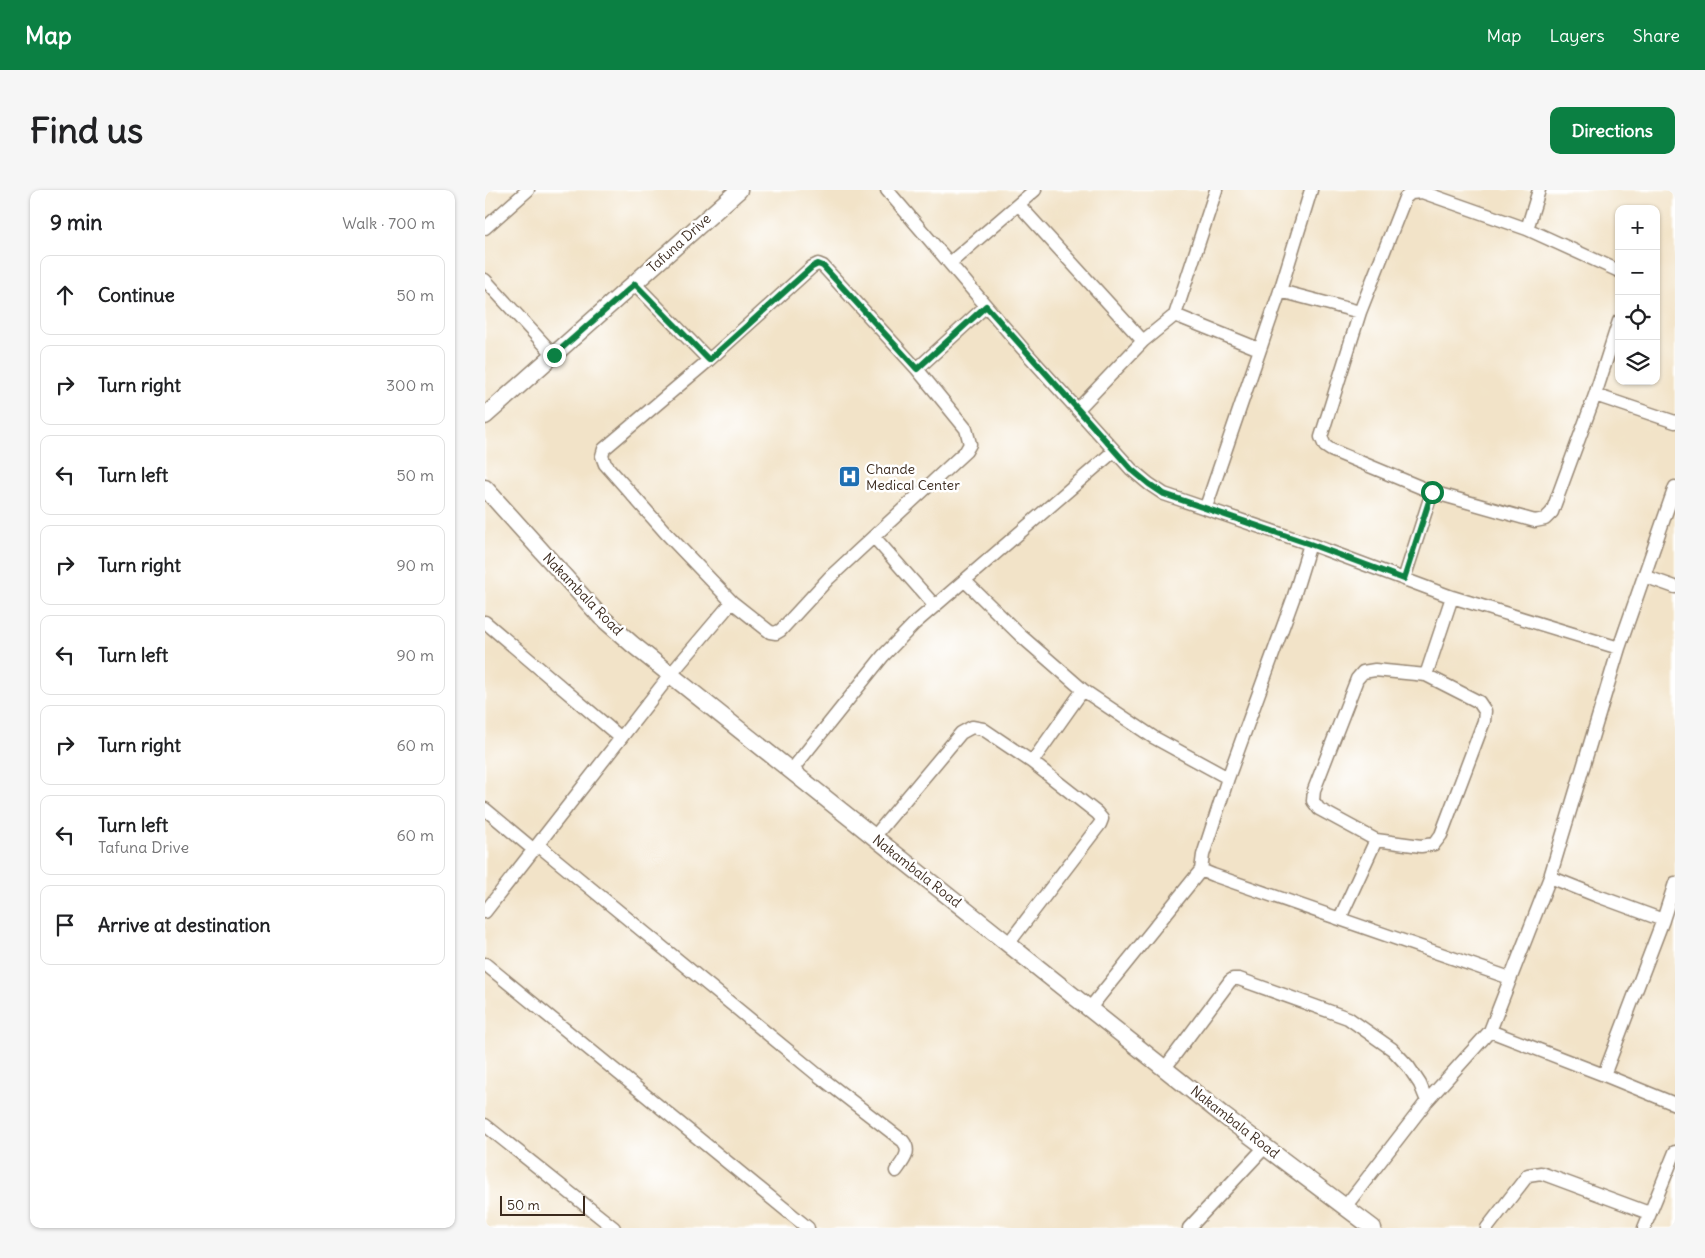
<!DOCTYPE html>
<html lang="en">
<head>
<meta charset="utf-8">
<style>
  body { margin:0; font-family:Delius,sans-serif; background:#f6f6f6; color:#202124 }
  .controls { position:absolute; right:15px; top:15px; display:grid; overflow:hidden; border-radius:10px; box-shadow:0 1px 4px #0004 }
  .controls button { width:45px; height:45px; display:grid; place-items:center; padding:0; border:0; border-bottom:1px solid #e0e0e0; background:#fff; color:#202124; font:25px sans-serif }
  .scale { position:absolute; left:15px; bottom:12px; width:85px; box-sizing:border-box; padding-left:5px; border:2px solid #3b2a1e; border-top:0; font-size:14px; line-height:18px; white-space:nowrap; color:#3b2a1e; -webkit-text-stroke:4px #fff; paint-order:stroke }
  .stop { position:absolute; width:15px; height:15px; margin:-11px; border:4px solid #0b8043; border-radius:50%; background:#fff }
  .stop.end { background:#0b8043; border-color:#fff; box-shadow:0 1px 5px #0008 }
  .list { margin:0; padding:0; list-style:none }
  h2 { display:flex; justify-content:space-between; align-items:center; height:65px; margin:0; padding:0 20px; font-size:21px }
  h2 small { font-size:16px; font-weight:400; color:#757577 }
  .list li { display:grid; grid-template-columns:32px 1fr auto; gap:15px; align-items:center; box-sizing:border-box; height:80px; margin:0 10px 10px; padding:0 10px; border:1px solid #e0e0e0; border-radius:10px }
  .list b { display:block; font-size:19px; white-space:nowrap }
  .list p { margin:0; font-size:16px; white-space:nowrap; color:#757577 }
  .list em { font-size:16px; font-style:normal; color:#757577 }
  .icon { flex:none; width:28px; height:28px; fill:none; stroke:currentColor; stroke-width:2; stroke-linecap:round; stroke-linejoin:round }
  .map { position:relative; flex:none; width:1190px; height:1038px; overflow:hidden; border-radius:10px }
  header { display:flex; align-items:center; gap:30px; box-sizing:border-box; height:70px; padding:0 25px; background:#0b8043; color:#fff }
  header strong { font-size:24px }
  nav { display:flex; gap:28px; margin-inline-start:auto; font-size:18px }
  .intro { display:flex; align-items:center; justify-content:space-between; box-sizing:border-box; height:120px; padding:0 30px }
  h1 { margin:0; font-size:35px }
  .button { padding:12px 22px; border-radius:10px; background:#0b8043; color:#fff; font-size:18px; font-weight:700 }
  main { display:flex; gap:30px; padding:0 30px }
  aside { flex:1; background:#fff; border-radius:10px; box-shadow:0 1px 4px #0004 }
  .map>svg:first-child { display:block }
</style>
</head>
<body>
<header>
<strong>Map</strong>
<nav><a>Map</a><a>Layers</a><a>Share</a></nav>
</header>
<div class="intro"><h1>Find us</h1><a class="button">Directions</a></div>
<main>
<aside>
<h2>9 min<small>Walk · 700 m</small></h2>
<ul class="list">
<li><svg class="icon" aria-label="ahead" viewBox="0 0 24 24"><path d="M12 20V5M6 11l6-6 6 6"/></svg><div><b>Continue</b></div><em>50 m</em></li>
<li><svg class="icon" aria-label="right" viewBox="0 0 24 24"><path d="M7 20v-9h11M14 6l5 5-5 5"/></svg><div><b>Turn right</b></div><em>300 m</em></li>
<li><svg class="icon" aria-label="left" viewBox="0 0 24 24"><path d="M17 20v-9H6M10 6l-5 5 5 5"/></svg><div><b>Turn left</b></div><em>50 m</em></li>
<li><svg class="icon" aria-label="right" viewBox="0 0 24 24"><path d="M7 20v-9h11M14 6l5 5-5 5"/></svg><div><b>Turn right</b></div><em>90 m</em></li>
<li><svg class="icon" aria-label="left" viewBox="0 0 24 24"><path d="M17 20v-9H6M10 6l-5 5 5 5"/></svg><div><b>Turn left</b></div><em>90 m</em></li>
<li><svg class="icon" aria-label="right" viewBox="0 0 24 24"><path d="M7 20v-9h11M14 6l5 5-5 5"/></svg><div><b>Turn right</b></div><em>60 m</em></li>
<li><svg class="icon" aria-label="left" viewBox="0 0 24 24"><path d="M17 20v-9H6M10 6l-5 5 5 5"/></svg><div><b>Turn left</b><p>Tafuna Drive</p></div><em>60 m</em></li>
<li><svg class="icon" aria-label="arrive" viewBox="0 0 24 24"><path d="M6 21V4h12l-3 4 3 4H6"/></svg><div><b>Arrive at destination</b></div></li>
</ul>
</aside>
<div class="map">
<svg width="1190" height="1038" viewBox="0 0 1190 1038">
  <rect width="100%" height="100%" fill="#fff"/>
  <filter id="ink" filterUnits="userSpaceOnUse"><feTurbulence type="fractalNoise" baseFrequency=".02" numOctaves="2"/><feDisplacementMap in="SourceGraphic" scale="10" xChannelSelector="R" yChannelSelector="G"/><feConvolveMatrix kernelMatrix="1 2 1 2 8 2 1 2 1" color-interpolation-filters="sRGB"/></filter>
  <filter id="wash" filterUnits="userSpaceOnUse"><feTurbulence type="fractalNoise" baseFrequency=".0096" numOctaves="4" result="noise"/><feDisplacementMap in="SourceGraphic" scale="20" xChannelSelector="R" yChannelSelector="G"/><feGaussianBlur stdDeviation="1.12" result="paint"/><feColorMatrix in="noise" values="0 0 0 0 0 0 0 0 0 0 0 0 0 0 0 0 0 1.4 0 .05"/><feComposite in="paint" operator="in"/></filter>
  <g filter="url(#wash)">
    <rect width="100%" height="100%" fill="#f2e3c8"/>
  </g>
  <g filter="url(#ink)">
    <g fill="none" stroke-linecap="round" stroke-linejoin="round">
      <defs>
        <path id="minor" d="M402,0L538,159L646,279L664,294L679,304L825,354L967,407L1134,458
          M534,15L658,151
          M0,38L43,0
          M1042,39L1054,0
          M465,73L550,0
          M333,74L338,76L432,179L481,239L485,254L481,261L344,388L296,440L291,443L285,442L247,412L181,343L120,274L117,266L119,259L224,170L327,77Z
          M1134,81L1042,39L937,2L926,3L920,8L875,122L836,247L840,256L846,260L947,302L1050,331L1060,329L1067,322L1110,205L1134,131
          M0,90L69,165
          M150,94L224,170
          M795,101L875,122
          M690,125L774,159
          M432,179L501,116
          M1110,205L1190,232
          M593,219L658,151L690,125L731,0
          M721,317L795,101L826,0
          M389,347L449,415
          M1159,386L1190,397
          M919,389L947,302
          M480,391L535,445L598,500L668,547L743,588
          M0,432L136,548
          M890,480L941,485L994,512L1000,521L999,531L956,645L949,654L936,656L891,650L834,619L828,611L829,600L872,489L878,482Z
          M941,485L967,407
          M306,581L398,466L429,434L629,261
          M0,619L49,660
          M389,647L476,543L487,537L498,539L547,572L598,500
          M53,655L334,886L418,951C427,962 418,971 411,981
          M716,680L718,665L743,588L808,409L825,354
          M1065,687L1110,705L1178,730
          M0,722L186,484L247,412
          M855,728L891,650
          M523,754L615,634L617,629L612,623L547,572
          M0,774L323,1038
          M605,818L716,680L728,685L1025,788
          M1005,841L1119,885L1178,730L1190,693
          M680,878L745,791L748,789H754L863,828L907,859L923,876L935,894L942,911
          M1119,885L1190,914
          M0,935L129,1038
          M860,1017L942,911L1005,841L1065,687L1134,458L1190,297
          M704,1038L781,956
          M1002,1038L1043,985L1056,983L1164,1023
          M1159,1038L1190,962"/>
        <path id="major" d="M0,226L254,0
          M0,298L115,426L147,454L739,926L888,1038"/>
      </defs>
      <!-- minor casing -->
      <use href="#minor" stroke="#968673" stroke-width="15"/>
      <!-- major casing -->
      <use href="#major" stroke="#968673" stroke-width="19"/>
      <!-- minor -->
      <use href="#minor" stroke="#fff" stroke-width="12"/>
      <!-- major -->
      <use href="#major" stroke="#fff" stroke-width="16"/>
    </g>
  </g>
  <g fill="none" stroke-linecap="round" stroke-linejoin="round" filter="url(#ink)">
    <!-- route -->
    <path stroke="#0b8043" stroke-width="6" d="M69,165L150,94L224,170L327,77L333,74L338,76L432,179L501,116L646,279L664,294L679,304L825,354L919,389L947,302"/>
  </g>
  <!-- icons -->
  <defs>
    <symbol id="hospital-square" viewBox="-11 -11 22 22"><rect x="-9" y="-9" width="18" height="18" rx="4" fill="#1f6fb2" stroke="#fff"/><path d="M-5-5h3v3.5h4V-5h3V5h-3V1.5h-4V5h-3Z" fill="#fff"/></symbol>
  </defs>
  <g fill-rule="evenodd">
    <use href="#hospital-square" x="352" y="274" width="25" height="25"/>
  </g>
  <g text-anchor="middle" stroke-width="5" stroke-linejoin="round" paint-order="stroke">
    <!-- street labels -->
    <g font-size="14" fill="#3b2a1e" stroke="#fff">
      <text transform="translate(194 53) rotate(-42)" y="5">Tafuna Drive</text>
      <text transform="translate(98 404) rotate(46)" y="5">Nakambala Road</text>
      <text transform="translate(432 681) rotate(38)" y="5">Nakambala Road</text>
      <text transform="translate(750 932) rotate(38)" y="5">Nakambala Road</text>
    </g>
    <!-- poi labels -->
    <g font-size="14" fill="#3b2a1e" stroke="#fff" text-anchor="start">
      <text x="381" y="284">Chande<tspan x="381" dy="16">Medical Center</tspan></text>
    </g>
  </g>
</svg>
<div class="controls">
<button>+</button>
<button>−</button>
<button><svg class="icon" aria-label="locate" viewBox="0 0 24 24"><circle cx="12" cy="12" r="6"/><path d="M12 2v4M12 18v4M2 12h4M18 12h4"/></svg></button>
<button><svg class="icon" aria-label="layers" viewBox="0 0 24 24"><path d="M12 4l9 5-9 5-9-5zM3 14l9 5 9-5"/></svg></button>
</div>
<div class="scale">50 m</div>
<div class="stop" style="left:947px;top:302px"></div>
<div class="stop end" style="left:69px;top:165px"></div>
</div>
</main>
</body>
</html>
